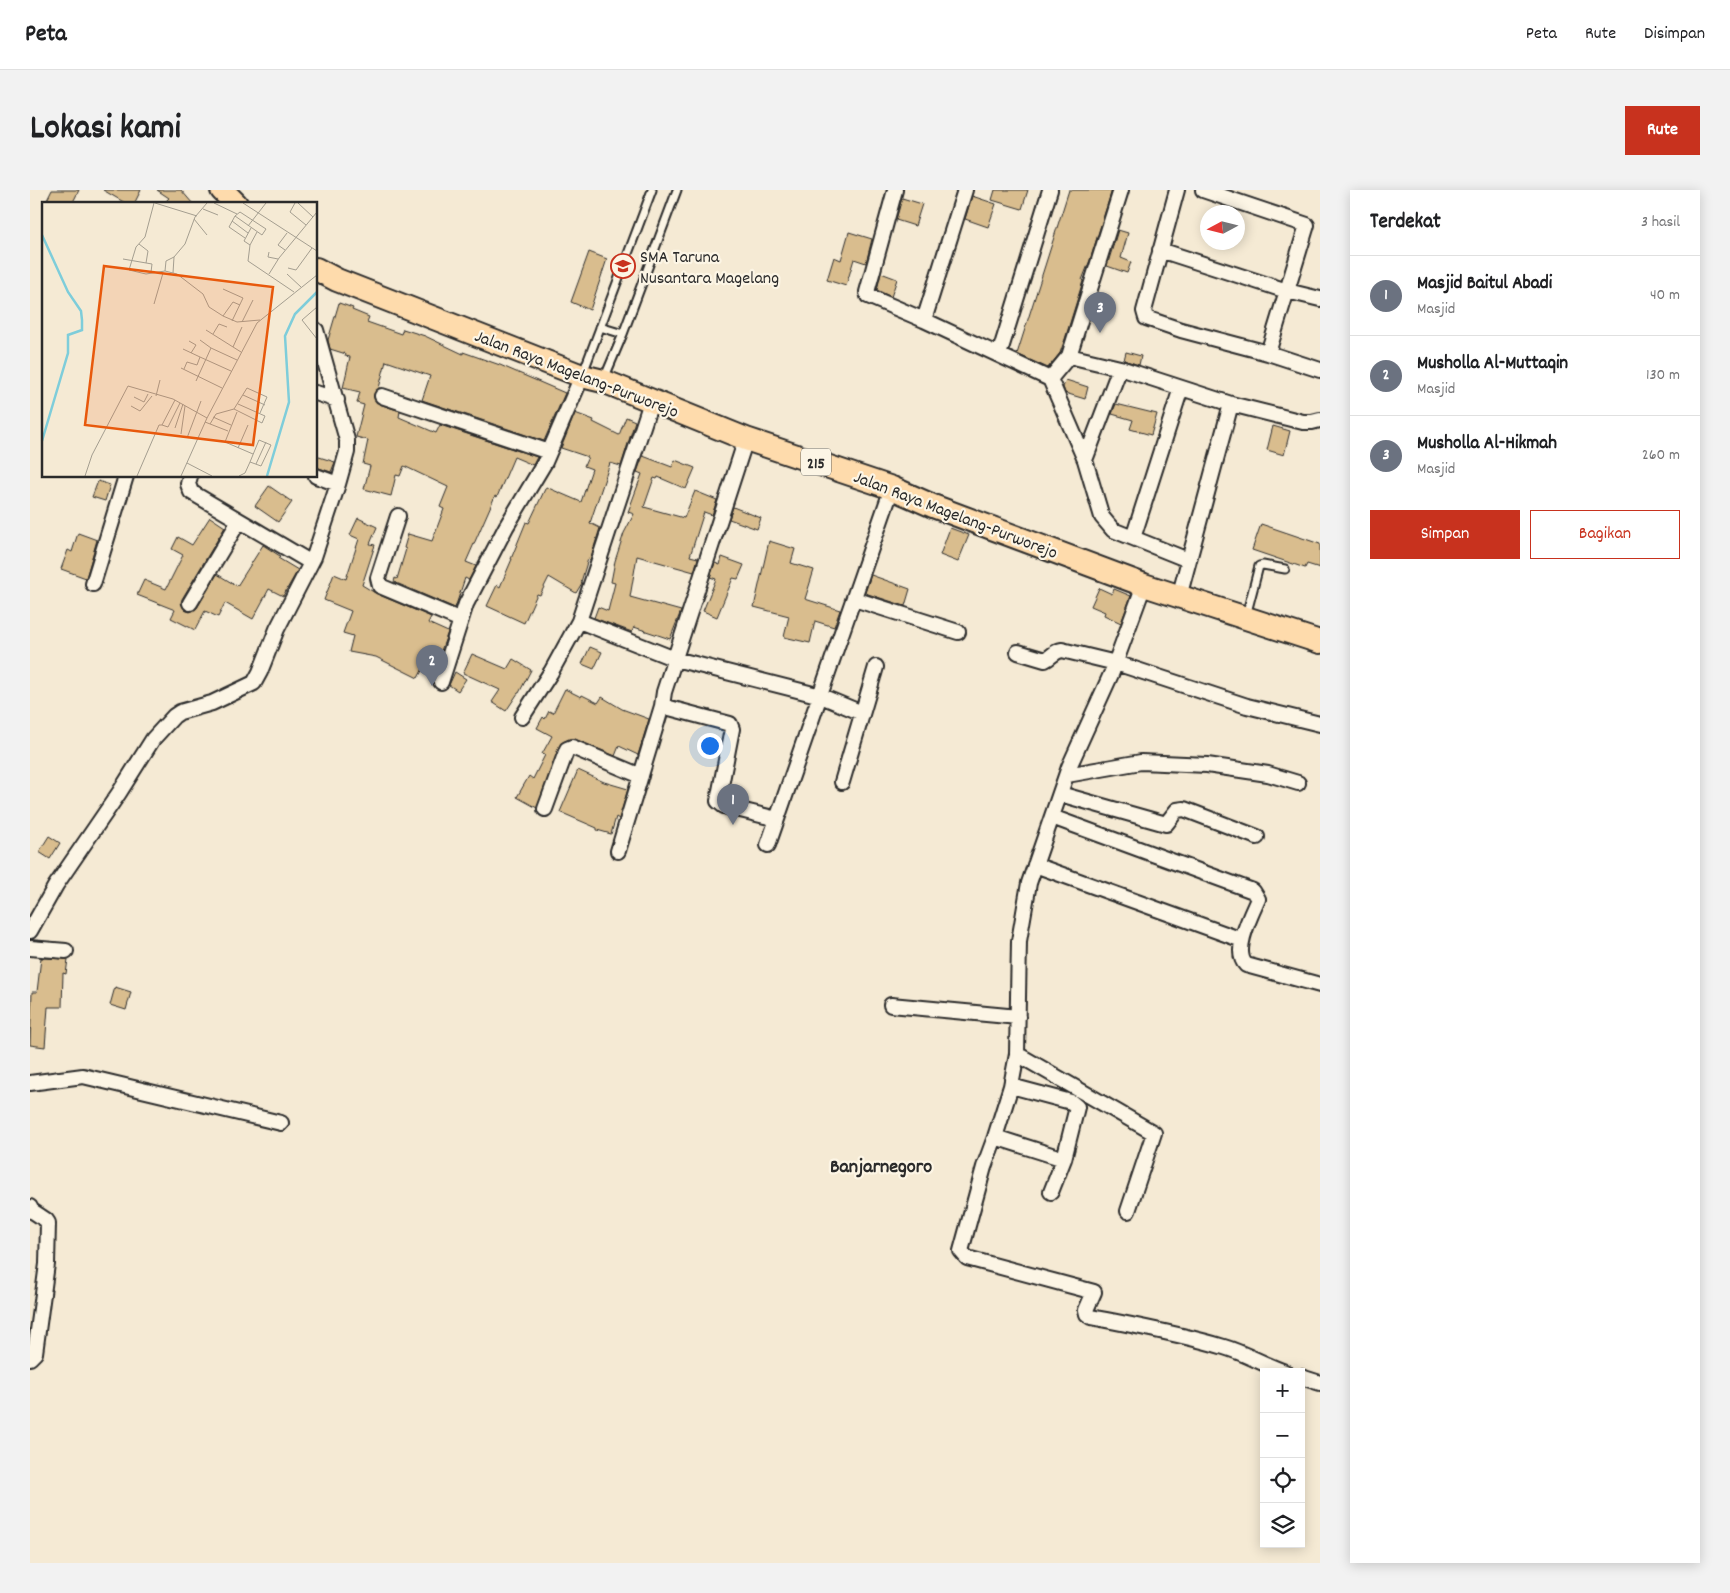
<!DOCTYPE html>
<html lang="id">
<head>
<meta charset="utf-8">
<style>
  body { margin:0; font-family:Dekko,sans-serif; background:#f2f2f2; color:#202124 }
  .controls { position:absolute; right:15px; bottom:15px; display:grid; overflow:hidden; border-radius:0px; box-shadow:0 2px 12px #0003 }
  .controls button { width:45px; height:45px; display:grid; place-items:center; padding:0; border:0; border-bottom:1px solid #e0e0e0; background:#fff; color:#202124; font:25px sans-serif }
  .compass { position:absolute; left:1170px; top:15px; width:45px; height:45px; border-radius:50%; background:#fff; box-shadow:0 2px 12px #0003; rotate:263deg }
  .you { position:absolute; left:679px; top:555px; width:18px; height:18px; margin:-12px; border:4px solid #fff; border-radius:50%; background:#1a73e8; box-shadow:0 0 0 8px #1a73e833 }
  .badge { display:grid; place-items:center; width:32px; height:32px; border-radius:50%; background:#c8321e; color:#fff; font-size:16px; font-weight:700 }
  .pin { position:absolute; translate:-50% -41px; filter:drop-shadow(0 1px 2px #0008) }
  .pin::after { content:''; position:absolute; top:26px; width:18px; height:15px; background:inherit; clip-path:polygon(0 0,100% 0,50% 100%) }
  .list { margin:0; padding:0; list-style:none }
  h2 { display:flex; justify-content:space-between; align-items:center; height:65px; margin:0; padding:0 20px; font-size:21px }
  h2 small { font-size:16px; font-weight:400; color:#757577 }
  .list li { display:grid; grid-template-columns:32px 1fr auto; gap:15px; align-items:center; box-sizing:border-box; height:80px; padding:0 20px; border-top:1px solid #e0e0e0 }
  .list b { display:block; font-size:19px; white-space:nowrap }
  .list p { margin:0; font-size:16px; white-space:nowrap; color:#757577 }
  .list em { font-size:16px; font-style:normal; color:#757577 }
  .actions { display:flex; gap:10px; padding:15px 20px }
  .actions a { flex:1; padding:11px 0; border:1px solid #c8321e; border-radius:0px; text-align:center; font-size:18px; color:#c8321e }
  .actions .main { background:#c8321e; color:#fff }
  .icon { flex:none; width:28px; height:28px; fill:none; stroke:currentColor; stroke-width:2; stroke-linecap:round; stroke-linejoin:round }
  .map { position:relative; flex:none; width:1290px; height:1373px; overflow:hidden; border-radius:0px }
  header { display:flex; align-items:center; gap:30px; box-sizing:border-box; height:70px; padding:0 25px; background:#fff; border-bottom:1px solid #e0e0e0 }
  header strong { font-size:24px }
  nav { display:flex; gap:28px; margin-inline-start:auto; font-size:18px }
  .intro { display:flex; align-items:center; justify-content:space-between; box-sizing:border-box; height:120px; padding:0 30px }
  h1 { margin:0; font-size:35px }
  .button { padding:12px 22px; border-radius:0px; background:#c8321e; color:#fff; font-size:18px; font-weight:700 }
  main { display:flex; gap:30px; padding:0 30px }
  aside { flex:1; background:#fff; border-radius:0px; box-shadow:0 2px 12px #0003 }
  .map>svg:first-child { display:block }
</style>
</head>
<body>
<header>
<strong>Peta</strong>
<nav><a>Peta</a><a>Rute</a><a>Disimpan</a></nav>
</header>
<div class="intro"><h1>Lokasi kami</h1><a class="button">Rute</a></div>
<main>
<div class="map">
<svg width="1290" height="1373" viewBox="0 0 1290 1373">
  <rect width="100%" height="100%" fill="#f5ead4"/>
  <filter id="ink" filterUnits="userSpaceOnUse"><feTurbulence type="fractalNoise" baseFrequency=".02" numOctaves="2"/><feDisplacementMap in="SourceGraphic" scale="10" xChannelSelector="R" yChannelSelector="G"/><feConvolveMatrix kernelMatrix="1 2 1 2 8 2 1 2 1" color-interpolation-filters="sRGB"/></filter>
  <g filter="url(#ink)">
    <!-- building -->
    <path fill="#d9bd8e" stroke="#2b2b2b" d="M22,0H49L42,14H15Z
      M73,0H111L104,14H97Z
      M127,0H151L163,14H133L139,8Z
      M965,0H998L992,19L962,10Z
      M1039,0H1082L1060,70L1052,90L1053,91L1035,149L1030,163L1018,178L987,164Z
      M942,6L966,14L958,37L935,29Z
      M872,8L892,14L885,36L866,30Z
      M1088,40L1098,43L1091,68L1101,72L1097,83L1077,76Z
      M819,42L842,49L836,73L824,69L816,96L797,90L804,67L811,70Z
      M559,62L577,69L560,120L541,112Z
      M851,83L867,89L861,107L847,100Z
      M309,113L323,118L322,120L339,127L337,132L371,144L373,139L395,146L433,164V162L470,175L535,203L514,251L392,210L400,186L356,171L349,198L344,204V208L349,214L370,221L369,227L406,243L410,235L507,267L503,275L484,267L467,307L465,306L436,372L446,376L439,390L435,388L425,418L364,392L365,388L367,389L376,359L374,358L378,344L402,351L414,319L410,317L418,297L374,276L370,286L366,285L361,306L334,299L340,276L333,274L338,250L326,247L334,215L327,213L330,202L313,198L320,167L315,166L316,164L300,159L298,150Z
      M1096,162L1111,166L1109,175L1094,170Z
      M1036,190L1058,197L1055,209L1035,203L1033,197Z
      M1086,214L1127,224L1121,245L1100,239L1103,230L1082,224Z
      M545,223L564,230L563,232L589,245L596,227L605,231L591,276L580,273L560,333L570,338L560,370L558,369L551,392L552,393L546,403L519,387L510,405L507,404L494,433L457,416L467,395L470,397L482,369H481L496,332L499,333L516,297L551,312L562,279L554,276L558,267L531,258Z
      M1243,236L1260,241L1254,265L1237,260Z
      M286,266L305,272L301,282L286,277Z
      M613,266L642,277L645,270L665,278L656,299L628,287L627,289L624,288L614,317L654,328L665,301L687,310L682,325L674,322L660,366L668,368L664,382L607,366L600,407L651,421L640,449L604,437L602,442L564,428L568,417L578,421L585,393L581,392L585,371L594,343L604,324L598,322L612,284L607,282Z
      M68,291L80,295L75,311L62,307Z
      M239,296L262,312L248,332L225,316Z
      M703,317L731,328L727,339L699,329Z
      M180,327L195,337L152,409L151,413L155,420L160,422L167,418L187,384L207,396L233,355L250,366L248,368L268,380L253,406L239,399L223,429L195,413L188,427L175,421L165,440L141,428L145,420L107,405L114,390L136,399L153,365L142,359L148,347L162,355Z
      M328,328L347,337L340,354L345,355L332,395L347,404L401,427L398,433L418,442L405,477L396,473L388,488L346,467L319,462L323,446L313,443L321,421L294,410L304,384L316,389L329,349L320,345Z
      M1231,334L1290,354V378L1277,374L1275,378L1222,360Z
      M920,338L939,345L928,372L910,365Z
      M48,343L67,350L56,388L31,379L38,360L42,362Z
      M739,351L765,359L761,373L784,380L775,409L810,420L804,437L785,431L780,453L754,447L759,426L724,417Z
      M692,367L714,375L708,389L703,388L687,427L673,421L686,389L680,387L685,373L690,375Z
      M841,385L880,399L875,416L835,403Z
      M1069,398L1082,404L1084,399L1101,406L1091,433L1074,425L1075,422L1061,416Z
      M560,457L572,462L564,479L552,474Z
      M442,464L477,479L483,469L501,480L489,503H488L476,521L462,512L470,500L433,483Z
      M425,482L436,489L428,501L419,495Z
      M535,499L551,507L552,505L568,513L572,507L592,519L619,529L608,565L589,556L585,566L545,549H539L531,553L507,618L487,607L499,586L503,589L515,565L512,564L522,546L507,538L513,527L515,529L519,521L523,523Z
      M548,580L574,592L598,599L589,629L586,627L581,644L567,640V638L530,622Z
      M19,646L30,653L20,669L9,662Z
      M11,768L38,769L36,784L33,783L32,817H18L15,857L0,855L2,802H7Z
      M85,797L101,802L96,820L80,815Z"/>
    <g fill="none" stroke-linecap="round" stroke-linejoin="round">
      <defs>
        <path id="lane" d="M570,137L593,144
          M553,183L622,0
          M574,189L593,144L647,0
          M1216,426L1229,376L1233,375L1255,379"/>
        <path id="street" d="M865,0L837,102L838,106L894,130L1020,189
          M1091,0L1039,166L1020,189L1055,270L1072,327L1083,340L1158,370
          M1147,0L1114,121L1116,128L1151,140L1238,163L1277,35L1173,0
          M1130,60L1257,101L1290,109
          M894,130L935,0
          M1238,163L1290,180
          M969,165L1020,0
          M1039,166L1090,178L1201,214L1273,232H1282L1290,230
          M286,203L307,210
          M352,206L519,262
          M1055,270L1090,178
          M160,286L158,294L161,302L280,372
          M286,286L308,294
          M368,326L348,388L350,396L431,430
          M1103,348L1151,198
          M63,394L96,286
          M1114,395L1082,482L1039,577L999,693L989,751L987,864L981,896L965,947L954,977L931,1061L937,1068L1064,1102L1056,1120L1057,1124L1061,1127C1106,1136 1151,1144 1194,1157C1215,1163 1234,1175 1255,1182
          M1149,407L1201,214
          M824,409L928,442
          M160,413L209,331
          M549,431L621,212
          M988,462L1015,470C1022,467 1024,461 1032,460L1086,473L1217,516L1290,534
          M411,492L436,414L476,337L515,272L552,186
          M632,516L634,502L716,249
          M492,527L521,482L549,431L645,469L791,506L832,523
          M1037,585L1111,572L1177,575L1238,584L1268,593
          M812,592L846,477
          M1030,604L1136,634L1147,620L1154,619L1227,647
          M515,619L537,559L542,557L611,586
          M1022,627L1223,701L1228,709C1221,725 1202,761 1216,775L1290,795
          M738,655L862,298
          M588,661L632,516L700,534L702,539L688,611L694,616L747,629
          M1005,675L1212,750
          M0,741L26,695L89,603L123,549L144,526L150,522L182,513L224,493L230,482L247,439L284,367L308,294L317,262V250L286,140
          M0,758L36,761
          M861,815L988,827
          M987,864L1124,943L1098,1021
          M0,893L53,886L251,933
          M981,896L1041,912L1047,917L1034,969L1021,1002
          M965,947L1034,969
          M0,1017L1,1020L16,1030L18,1033L17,1074L5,1163L0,1168
          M1271,1187L1290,1193"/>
        <path id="primary" d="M192,0L206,14
          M286,79L307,90L552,186L573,191L716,249L862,298L903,316L1114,395L1290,452"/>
      </defs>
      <!-- lane casing -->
      <use href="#lane" stroke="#2b2b2b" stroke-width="11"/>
      <!-- street casing -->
      <use href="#street" stroke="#2b2b2b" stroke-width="18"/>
      <!-- primary casing -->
      <use href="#primary" stroke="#2b2b2b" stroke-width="26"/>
      <!-- lane -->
      <use href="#lane" stroke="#fcf5e5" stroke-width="7"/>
      <!-- street -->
      <use href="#street" stroke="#fcf5e5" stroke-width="14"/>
      <!-- primary -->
      <use href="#primary" stroke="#fedbac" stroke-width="22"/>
    </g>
  </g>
  <!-- icons -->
  <defs>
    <symbol id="school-ring" viewBox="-11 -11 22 22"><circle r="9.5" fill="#fcf5e5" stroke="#c8321e" stroke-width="1.5"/><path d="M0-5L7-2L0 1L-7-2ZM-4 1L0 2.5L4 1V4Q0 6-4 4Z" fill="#c8321e"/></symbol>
  </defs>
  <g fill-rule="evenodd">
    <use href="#school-ring" x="579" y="62" width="28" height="28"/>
  </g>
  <g text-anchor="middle" stroke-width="4.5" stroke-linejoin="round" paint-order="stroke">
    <!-- shield labels -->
    <rect fill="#fcf5e5" stroke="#6a6863" stroke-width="1" x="771" y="258.5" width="30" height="27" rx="4"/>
    <g font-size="16" font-weight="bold" fill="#2b2b2b">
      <text x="786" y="278">215</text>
    </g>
    <!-- poi labels -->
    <g font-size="18" fill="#2b2b2b" stroke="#fcf5e5" text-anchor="start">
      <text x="610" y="72">SMA Taruna<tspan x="610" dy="21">Nusantara Magelang</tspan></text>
    </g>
    <!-- street labels -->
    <g font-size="18" fill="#2b2b2b" stroke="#fcf5e5">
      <text transform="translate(547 183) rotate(21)" y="6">Jalan Raya Magelang-Purworejo</text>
      <text transform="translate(926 324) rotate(21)" y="6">Jalan Raya Magelang-Purworejo</text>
    </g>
    <!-- quarter labels -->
    <g font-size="20" font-weight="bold" fill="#2b2b2b" stroke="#fcf5e5">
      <text x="851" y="982">Banjarnegoro</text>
    </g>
  </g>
  <!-- overview -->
  <g transform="translate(12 12)">
    <rect width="275" height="275" fill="#f5ead4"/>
    <path fill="none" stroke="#7ecdda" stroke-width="2.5" d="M0,33L26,90L39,109L40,118V128L26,133V151L0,239M225,274L247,200L243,134L253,112L275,90"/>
    <path fill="none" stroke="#a49e90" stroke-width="1" d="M112,1L103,35L94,45L87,68L104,72L123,69L135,72L161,92L167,105L181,114L195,120L218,118M113,1L155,14M172,1L195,12M201,1L275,49M253,1L248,10L264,23M256,1L271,15M161,7L176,13M198,10L224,27L220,33L193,14ZM193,14L187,25L203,36M152,17L165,33M190,19L206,31M206,24L224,1M209,26L202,39L208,43L215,30M97,42L106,49L104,61M208,43L206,59L252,90M243,48L236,43L245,31M227,50L226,55L236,57M81,57L110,62L109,70M246,66L254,68L270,46M123,69L124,59L132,55L143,42L153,15L165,1M131,71L132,55M227,72L237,56L275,10M245,72L259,85M181,87L201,96L190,119M112,102L121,71M275,105L260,118L275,137M181,114L191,100L198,103M200,120L211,98M164,128L199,150M171,132L177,122L185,125M147,139L154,143L149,151M191,145L200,125M169,146L195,158M141,147L158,155L155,163L145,160L142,167M158,155L189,169M139,166L180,186M154,179L169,146L158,138M201,193L223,203M114,194L118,178M92,195L102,200L106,192M89,204L98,209L110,194M192,207L205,186L225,195L218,211M195,210L183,240L211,252M171,215L189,223M163,220L186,229M168,222L174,212L192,207L220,221L223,214L196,202M120,223L126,225L138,201M133,226L141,202M139,232L143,204M145,236L159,199M217,238L229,243L219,264L208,260ZM196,246L206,223M145,261L170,274M214,262L224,240M43,274L50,253L86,184L131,197L165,216M95,274L117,223H120L133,198M139,274L165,216L215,121L275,73M197,274L203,271L208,260"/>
    <path fill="#e8590c" fill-opacity="0.15" stroke="#e8590c" stroke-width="2.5" d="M62,64L231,85L211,243L43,223Z"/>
    <rect width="275" height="275" fill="none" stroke="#2b2b2b" stroke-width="2.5"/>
  </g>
</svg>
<div class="controls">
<button>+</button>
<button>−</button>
<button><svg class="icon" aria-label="locate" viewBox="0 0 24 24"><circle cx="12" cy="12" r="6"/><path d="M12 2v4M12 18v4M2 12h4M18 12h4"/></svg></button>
<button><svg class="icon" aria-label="layers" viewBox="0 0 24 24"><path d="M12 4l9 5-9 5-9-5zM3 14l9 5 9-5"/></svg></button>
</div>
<svg class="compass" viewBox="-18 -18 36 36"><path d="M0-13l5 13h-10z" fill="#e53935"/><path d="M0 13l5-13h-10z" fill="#757577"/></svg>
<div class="you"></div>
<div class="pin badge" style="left:703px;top:635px;background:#6b7280">1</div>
<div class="pin badge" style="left:402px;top:496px;background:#6b7280">2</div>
<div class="pin badge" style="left:1070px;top:143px;background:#6b7280">3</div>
</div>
<aside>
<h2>Terdekat<small>3 hasil</small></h2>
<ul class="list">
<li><span class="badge" style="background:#6b7280">1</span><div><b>Masjid Baitul Abadi</b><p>Masjid</p></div><em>40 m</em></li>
<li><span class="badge" style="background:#6b7280">2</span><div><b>Musholla Al-Muttaqin</b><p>Masjid</p></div><em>130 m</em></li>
<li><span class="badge" style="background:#6b7280">3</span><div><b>Musholla Al-Hikmah</b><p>Masjid</p></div><em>260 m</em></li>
</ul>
<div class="actions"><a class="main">Simpan</a><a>Bagikan</a></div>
</aside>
</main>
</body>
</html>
